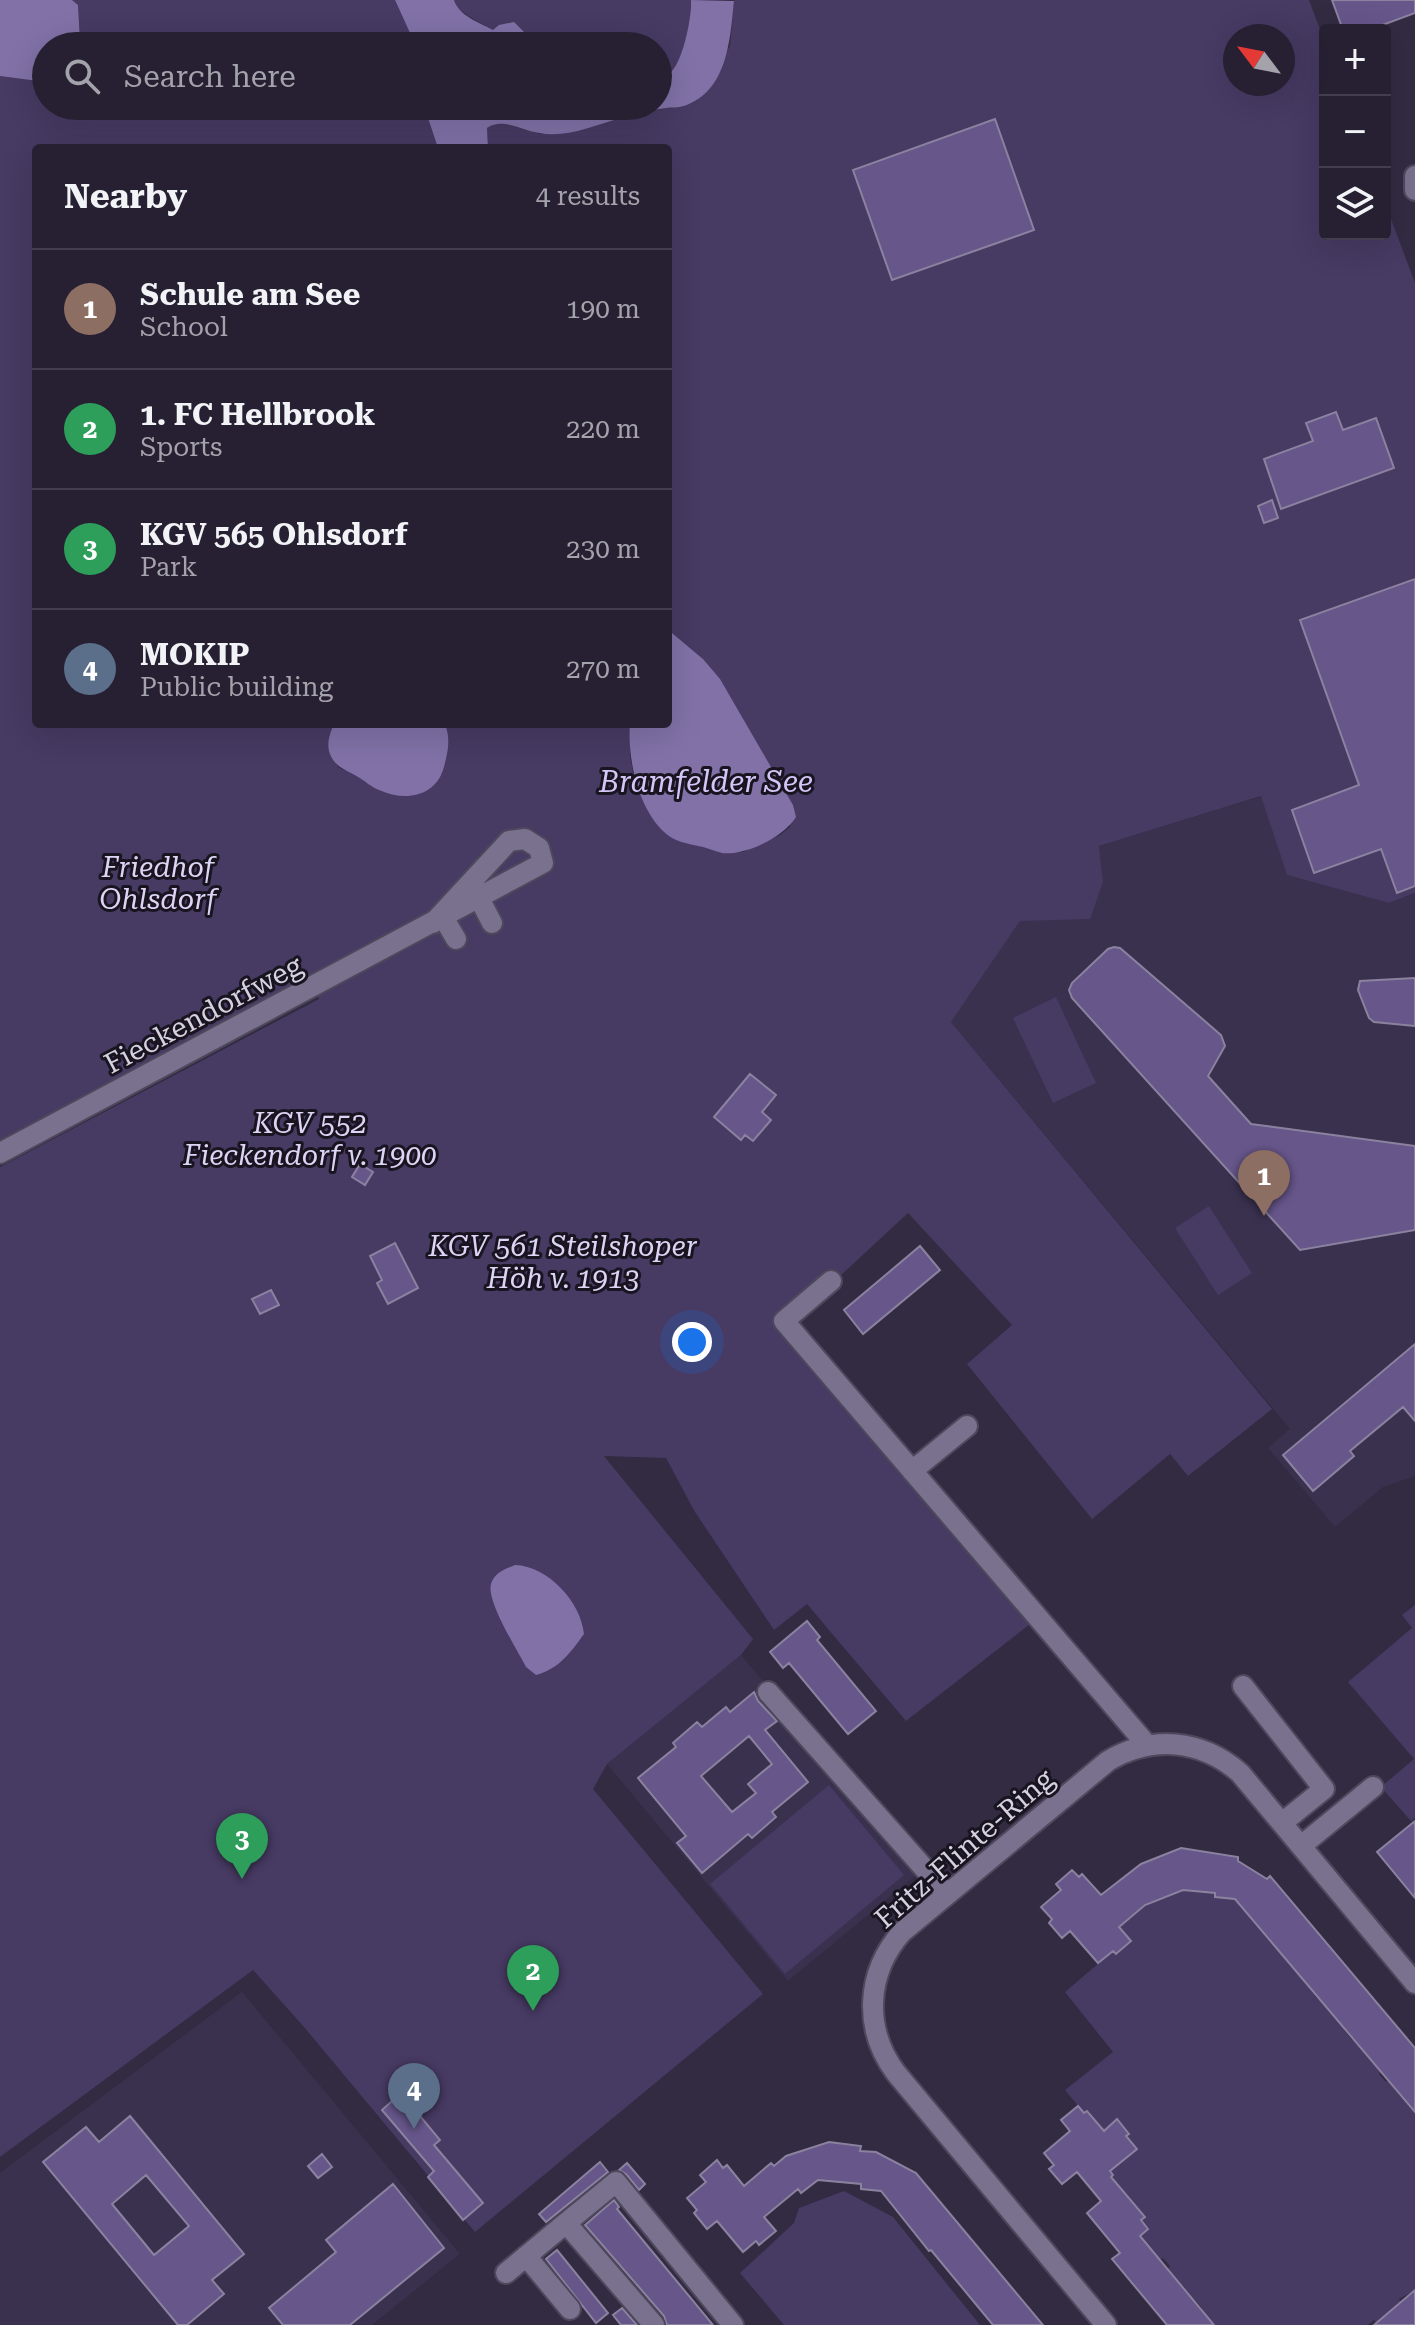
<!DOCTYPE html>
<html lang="en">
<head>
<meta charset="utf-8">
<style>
  body { margin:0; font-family:"Roboto Serif",serif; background:#322d3e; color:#f1f3f6 }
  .controls { position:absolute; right:24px; top:24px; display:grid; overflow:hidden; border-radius:8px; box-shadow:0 8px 32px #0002 }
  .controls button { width:72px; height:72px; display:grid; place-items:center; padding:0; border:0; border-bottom:2px solid #423e4d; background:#262032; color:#f1f3f6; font:40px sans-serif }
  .compass { position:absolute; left:1223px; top:24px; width:72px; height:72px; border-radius:50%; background:#262032; box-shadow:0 8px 32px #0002; rotate:302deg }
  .you { position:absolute; left:692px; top:1342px; width:28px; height:28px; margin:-20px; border:6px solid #fff; border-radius:50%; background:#1a73e8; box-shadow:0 0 0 12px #1a73e833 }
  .badge { display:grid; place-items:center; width:52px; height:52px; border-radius:50%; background:#2563eb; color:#fff; font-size:26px; font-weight:700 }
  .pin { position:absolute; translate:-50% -66px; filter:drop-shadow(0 2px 4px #0008) }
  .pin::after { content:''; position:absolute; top:42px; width:28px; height:24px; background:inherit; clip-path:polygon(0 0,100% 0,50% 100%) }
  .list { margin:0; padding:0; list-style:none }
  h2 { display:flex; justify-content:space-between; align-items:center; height:104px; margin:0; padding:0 32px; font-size:34px }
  h2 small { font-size:26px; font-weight:400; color:#a4a3ac }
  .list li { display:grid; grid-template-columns:52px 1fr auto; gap:24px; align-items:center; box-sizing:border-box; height:120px; padding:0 32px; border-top:2px solid #423e4d }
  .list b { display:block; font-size:30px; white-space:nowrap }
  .list p { margin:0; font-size:26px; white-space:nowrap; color:#a4a3ac }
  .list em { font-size:26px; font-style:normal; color:#a4a3ac }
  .icon { flex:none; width:44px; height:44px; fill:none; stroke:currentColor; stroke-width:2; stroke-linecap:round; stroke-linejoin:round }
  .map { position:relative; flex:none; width:1415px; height:2325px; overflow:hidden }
  .search { position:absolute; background:#262032; box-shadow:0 8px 32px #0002; left:32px; top:32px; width:640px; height:88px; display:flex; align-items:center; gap:20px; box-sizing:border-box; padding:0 28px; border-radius:44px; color:#a4a3ac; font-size:30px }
  .panel { position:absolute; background:#262032; box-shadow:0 8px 32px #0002; left:32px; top:144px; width:640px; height:584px; border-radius:8px }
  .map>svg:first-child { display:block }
</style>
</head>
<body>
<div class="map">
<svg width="1415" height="2325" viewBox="0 0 1415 2325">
  <rect width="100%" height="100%" fill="#322b42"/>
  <!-- built -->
  <path fill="#3a314f" d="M1262,796L1287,875L1389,903L1415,893V1476L1383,1487L1335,1527L1268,1448L1290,1429L951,1022L1020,921L1103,882L1099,846Z
    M741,1655L921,1871L788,1981L607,1764Z
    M242,1992L460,2254L372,2325H0V2173Z"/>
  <!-- green -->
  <path fill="#473a63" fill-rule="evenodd" d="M72,0H395L410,33L412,46H77L80,41L78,5Z
    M454,0H691C692,16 683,63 670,73C669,74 659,77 658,78V46H538L526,35L493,30L468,16L456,7Z
    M734,0H1309L1325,43V234H1385V203L1415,283V893L1389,903L1287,875L1261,796L1099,846L1103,882L1090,919L1020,921L951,1022L1272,1409L1188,1476L1170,1454L1092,1519L967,1364L1012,1325L908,1213L784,1328L1030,1624L906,1721L807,1604L774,1630L695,1512L666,1458L604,1456L753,1639L741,1655L607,1764L593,1789L763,1994L475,2232L304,2027L253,1970L0,2157V1167L319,999L310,981L0,1145V76L30,80H46V106H424L438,148H36V724H334L332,726L338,767L355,775L442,774C447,757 452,741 445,724H630V755L635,784L684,843L710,848L721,853L743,852L780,835L790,827L793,805L703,659L672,633L668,624V148H488L487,128L493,124H506L540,134L562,133L665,108L684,106L699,97L730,46ZM1235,36H1283V84H1235Z
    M1056,997L1096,1083L1053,1103L1013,1018Z
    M1209,1206L1252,1273L1218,1295L1175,1228Z
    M1415,1605V1818L1411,1821L1381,1787L1414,1759L1348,1682L1412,1628L1402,1615Z
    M829,1785L904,1875L785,1974L710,1884Z
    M1181,1884L1215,1891V1897L1228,1893L1246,1902L1257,1925L1262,1932L1266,1929L1274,1946L1282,1955L1286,1953L1315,1984L1310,1989L1317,1998L1321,1995L1347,2027L1344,2030L1352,2040L1357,2037L1383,2069L1379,2074L1386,2082L1391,2078L1395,2090L1403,2098L1406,2096L1415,2107V2290L1399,2299L1401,2302L1377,2323L1374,2320L1368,2325H1214L1197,2312L1202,2308L1194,2299L1190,2303L1179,2289L1182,2286L1168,2269L1170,2266L1163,2258L1156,2262L1144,2248L1147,2245L1140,2236L1148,2229L1141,2220L1145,2216L1137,2207L1132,2211L1116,2189L1103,2162L1129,2133L1117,2120L1104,2131L1088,2111L1084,2113L1065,2090L1113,2052L1065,1992L1113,1951L1116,1954L1131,1941L1119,1927L1136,1913L1141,1901L1146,1906L1154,1899L1156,1901L1167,1897L1165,1891Z
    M844,2191L893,2217L980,2325H784L740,2273L794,2223L799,2208Z"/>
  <!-- water -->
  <path fill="#8171a7" d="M0,0H72L78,5L80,41L77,46H46V80H30L0,76Z
    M395,0H454C459,16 479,22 493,30L499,25L514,22L538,46H412L410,33Z
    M691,0L734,1C730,39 728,91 684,106C678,108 671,107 666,108C649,110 633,115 618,119C593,126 566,138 539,133C522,131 503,117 487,128L488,148H438L424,106H658V78C660,77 668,75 670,73C683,62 692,16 691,0Z
    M668,624L672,633L703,659L720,679L793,805L796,817C784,837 745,856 722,853C714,851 706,847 698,846C689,844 677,842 669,836C639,814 627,759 630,724H668Z
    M334,724H445C451,739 448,752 444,767C436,797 405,802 379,790C371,787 365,781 358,777C346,770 335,767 330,754C326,744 330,733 334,724Z
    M515,1565C548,1566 581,1602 584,1634C571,1652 559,1669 536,1675L526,1667C518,1651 486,1601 491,1584C494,1573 505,1569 515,1565Z"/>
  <!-- building -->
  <path fill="#66568a" stroke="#8a829e" stroke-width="2" fill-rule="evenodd" d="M1332,0H1415V13L1369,30H1343Z
    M995,119L1034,230L892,280L853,170Z
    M1336,412L1343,430L1376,418L1394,468L1281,509L1264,459L1313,441L1306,423Z
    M1272,500L1278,518L1264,523L1258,506Z
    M1415,579V886L1397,893L1381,849L1314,873L1292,810L1359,785L1300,620Z
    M1114,947L1120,948L1221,1035L1225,1046L1208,1076L1251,1124L1415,1146V1230L1300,1250L1072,998L1069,990L1072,983L1108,949Z
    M1415,978V1026L1374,1022L1369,1018L1358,990L1360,981Z
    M750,1074L776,1095L762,1112L771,1120L753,1141L745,1135L741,1140L714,1117Z
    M360,1164L373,1172L365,1185L352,1177Z
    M395,1243L418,1288L388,1304L377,1283L382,1280L370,1256Z
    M920,1246L940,1270L863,1334L844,1310Z
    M271,1290L279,1305L260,1314L252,1299Z
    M1415,1344V1421L1403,1407L1350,1451L1354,1456L1313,1491L1283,1455Z
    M807,1621L820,1637L817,1640L876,1711L848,1734L789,1663L783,1668L770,1652Z
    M754,1692L758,1701L777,1721L765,1730L808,1782L772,1812L776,1817L752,1838L748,1834L702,1873L677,1843L686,1836L638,1778L676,1747L673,1743L697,1722L702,1727L726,1707L730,1712ZM749,1736L772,1764L748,1784L756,1793L732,1812L701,1776Z
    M1415,1821V1898L1377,1852Z
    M1181,1848L1238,1857V1861L1267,1879L1270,1876L1415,2048V2112L1235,1899L1215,1897V1893L1183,1890L1145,1905L1119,1927L1131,1941L1116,1954L1113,1951L1098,1963L1070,1931L1062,1938L1049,1923L1052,1919L1041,1907L1061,1890L1056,1884L1072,1870L1079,1877L1082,1874L1101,1895L1141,1864Z
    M401,2093L440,2140L434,2145L483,2203L463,2220L428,2177L434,2171L382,2110Z
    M1078,2106L1084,2113L1087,2111L1104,2131L1117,2119L1129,2134L1126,2136L1137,2149L1110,2171L1113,2175L1111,2177L1145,2217L1141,2220L1148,2229L1140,2236L1214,2325H1167L1112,2259L1120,2253L1087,2213L1101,2201L1077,2172L1062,2184L1049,2169L1054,2165L1044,2153L1070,2131L1061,2120Z
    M130,2116L244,2254L212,2280L224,2294L187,2325H178L43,2162L86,2127L99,2142ZM146,2175L189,2226L154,2255L112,2204Z
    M829,2142L861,2146L860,2151L876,2152L916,2173L1043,2325H993L931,2250L929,2251L881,2191L861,2189V2184L818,2180L801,2193L798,2189L764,2217L776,2231L759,2245L756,2241L743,2252L717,2221L707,2229L694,2213L697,2210L687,2198L706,2182L700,2175L717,2160L723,2168L727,2165L744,2186L771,2163L774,2166L786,2156Z
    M322,2154L332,2167L318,2178L308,2166Z
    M600,2162L608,2172L546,2222L539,2214Z
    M627,2163L645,2184L639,2190L626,2174L619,2170Z
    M393,2184L444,2248L350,2325H283L269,2308L336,2252L326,2240Z
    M614,2200L619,2207L617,2209L713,2325H667L664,2316L585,2225Z
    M557,2250L608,2313L596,2323L546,2259Z
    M1415,2290V2325H1374Z
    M622,2308L637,2325H621L613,2315Z"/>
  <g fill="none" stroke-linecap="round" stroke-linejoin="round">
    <defs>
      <path id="minor" d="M1415,176V190
        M479,898L492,923
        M443,917L456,939
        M0,1153C181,1057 362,961 543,863L539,848L525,839L509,841L433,923
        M831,1281L784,1321L1147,1745
        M912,1471L967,1426
        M1243,1686L1324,1789L1282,1823
        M768,1692L947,1894
        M1301,1846L1373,1787
        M566,2223L616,2182L733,2325
        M526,2256L570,2309
        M506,2273L566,2223L654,2325
        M1106,2325L896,2073C863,2029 866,1973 902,1932L1108,1761C1152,1735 1201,1739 1240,1773L1415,1983"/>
    </defs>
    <!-- minor casing -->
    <use href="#minor" stroke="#4e485c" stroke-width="24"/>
    <!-- minor -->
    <use href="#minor" stroke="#79718d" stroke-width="20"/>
  </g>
  <g text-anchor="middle" stroke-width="6" stroke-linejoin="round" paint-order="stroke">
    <!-- park labels -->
    <g font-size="28" font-style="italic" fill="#ddd4f5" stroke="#181520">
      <text x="158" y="877">Friedhof<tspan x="158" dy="32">Ohlsdorf</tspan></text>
      <text x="310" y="1133">KGV 552<tspan x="310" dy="32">Fieckendorf v. 1900</tspan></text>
      <text x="563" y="1256">KGV 561 Steilshoper<tspan x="563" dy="32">Höh v. 1913</tspan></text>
    </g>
    <!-- street labels -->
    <g font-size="28" fill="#d5d1e0" stroke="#181520">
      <text transform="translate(203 1014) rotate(-28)" y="10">Fieckendorfweg</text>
      <text transform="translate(964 1848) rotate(-41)" y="10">Fritz-Flinte-Ring</text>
    </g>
    <!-- water labels -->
    <g font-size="30" font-style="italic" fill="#d3c5f6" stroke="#181520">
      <text x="706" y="792">Bramfelder See</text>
    </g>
  </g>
</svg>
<div class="controls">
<button>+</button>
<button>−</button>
<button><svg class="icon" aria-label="layers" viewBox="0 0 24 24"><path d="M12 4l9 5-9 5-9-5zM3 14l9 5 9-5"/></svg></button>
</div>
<svg class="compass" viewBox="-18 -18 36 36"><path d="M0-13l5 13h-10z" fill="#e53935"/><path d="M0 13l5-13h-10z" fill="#a4a3ac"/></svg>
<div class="you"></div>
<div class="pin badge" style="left:1264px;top:1216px;background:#8d6e63">1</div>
<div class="pin badge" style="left:533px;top:2011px;background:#2e9e5b">2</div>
<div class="pin badge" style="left:242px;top:1879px;background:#2e9e5b">3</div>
<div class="pin badge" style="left:414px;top:2129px;background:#5c6f8a">4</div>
<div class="search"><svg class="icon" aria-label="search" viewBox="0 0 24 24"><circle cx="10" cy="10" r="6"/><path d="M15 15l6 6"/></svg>Search here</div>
<section class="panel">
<h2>Nearby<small>4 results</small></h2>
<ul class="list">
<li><span class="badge" style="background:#8d6e63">1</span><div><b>Schule am See</b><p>School</p></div><em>190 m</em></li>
<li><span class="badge" style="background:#2e9e5b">2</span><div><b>1. FC Hellbrook</b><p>Sports</p></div><em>220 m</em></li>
<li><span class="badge" style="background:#2e9e5b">3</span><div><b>KGV 565 Ohlsdorf</b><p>Park</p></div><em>230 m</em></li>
<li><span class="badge" style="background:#5c6f8a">4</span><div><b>MOKIP</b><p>Public building</p></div><em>270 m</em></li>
</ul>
</section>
</div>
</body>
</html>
